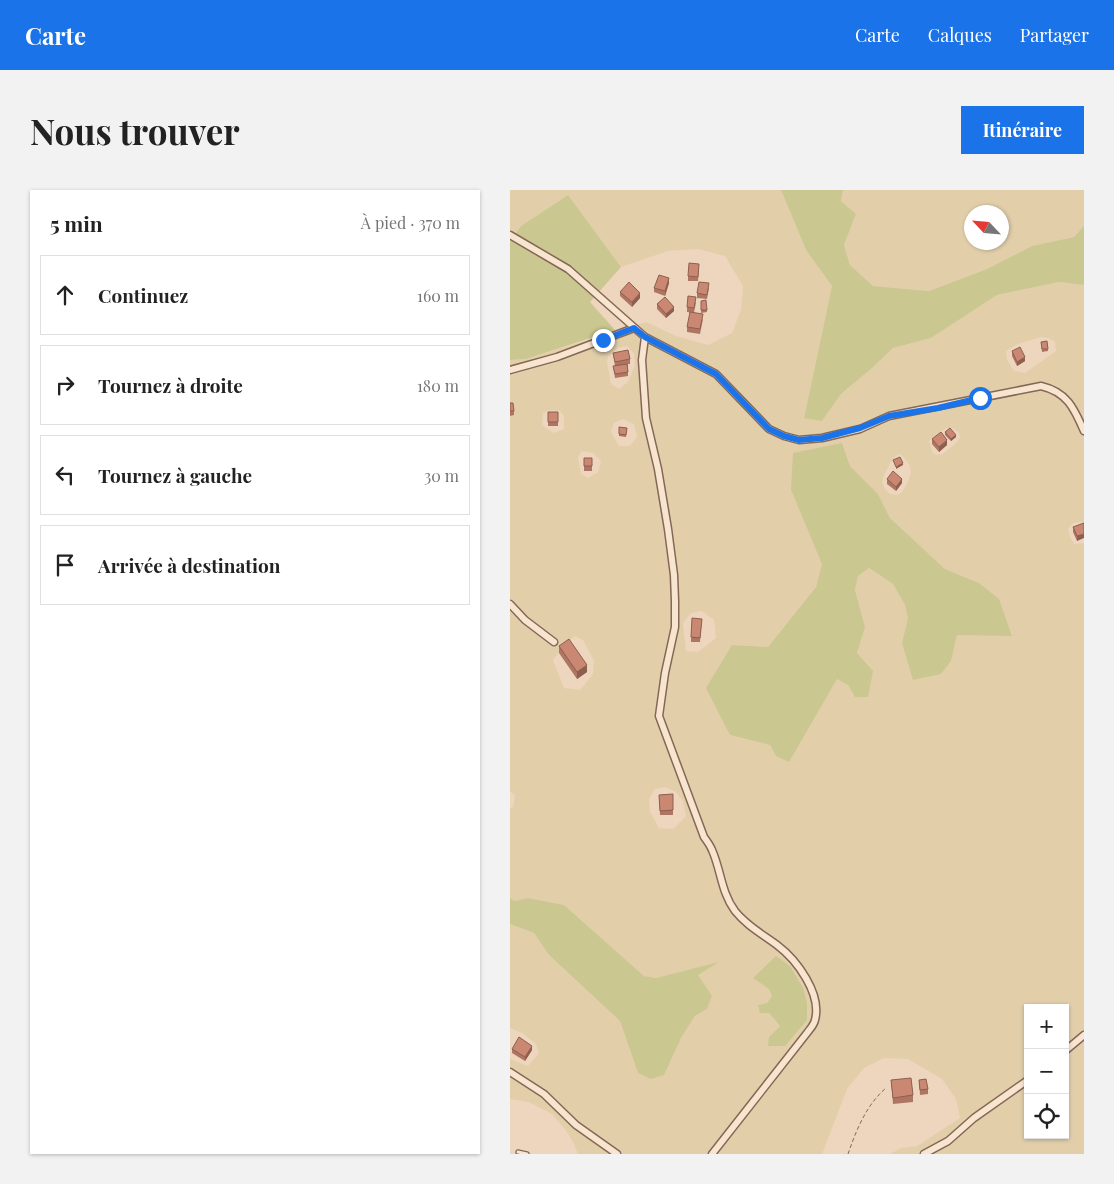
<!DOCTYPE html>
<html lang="fr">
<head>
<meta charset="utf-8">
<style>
  body { margin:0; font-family:"Playfair Display",serif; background:#f2f2f2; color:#222 }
  .controls { position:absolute; right:15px; bottom:15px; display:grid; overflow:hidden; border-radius:0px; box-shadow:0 1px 4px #0004 }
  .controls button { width:45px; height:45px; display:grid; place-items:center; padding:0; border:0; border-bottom:1px solid #e0e0e0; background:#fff; color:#222; font:25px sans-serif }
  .compass { position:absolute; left:454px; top:15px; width:45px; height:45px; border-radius:50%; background:#fff; box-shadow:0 1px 4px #0004; rotate:296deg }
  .stop { position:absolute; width:15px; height:15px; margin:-11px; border:4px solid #1a73e8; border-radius:50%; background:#fff }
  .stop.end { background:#1a73e8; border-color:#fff; box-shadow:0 1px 5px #0008 }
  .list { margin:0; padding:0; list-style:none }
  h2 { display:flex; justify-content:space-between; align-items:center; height:65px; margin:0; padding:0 20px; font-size:21px }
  h2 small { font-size:16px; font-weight:400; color:#767676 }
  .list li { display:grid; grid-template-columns:32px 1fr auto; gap:15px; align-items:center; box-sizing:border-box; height:80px; margin:0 10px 10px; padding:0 10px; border:1px solid #e0e0e0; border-radius:0px }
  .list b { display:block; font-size:19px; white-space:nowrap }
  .list em { font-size:16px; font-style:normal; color:#767676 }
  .icon { flex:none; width:28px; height:28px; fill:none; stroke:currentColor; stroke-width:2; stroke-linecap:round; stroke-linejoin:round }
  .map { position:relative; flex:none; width:574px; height:964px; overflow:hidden; border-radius:0px }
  header { display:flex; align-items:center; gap:30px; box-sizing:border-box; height:70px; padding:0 25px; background:#1a73e8; color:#fff }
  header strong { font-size:24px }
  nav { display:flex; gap:28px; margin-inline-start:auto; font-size:18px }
  .intro { display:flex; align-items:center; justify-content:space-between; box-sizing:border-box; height:120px; padding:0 30px }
  h1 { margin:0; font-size:35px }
  .button { padding:12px 22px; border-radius:0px; background:#1a73e8; color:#fff; font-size:18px; font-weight:700 }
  main { display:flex; gap:30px; padding:0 30px }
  aside { flex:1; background:#fff; border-radius:0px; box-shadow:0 1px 4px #0004 }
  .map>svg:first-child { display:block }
</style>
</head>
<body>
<header>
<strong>Carte</strong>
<nav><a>Carte</a><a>Calques</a><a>Partager</a></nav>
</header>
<div class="intro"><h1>Nous trouver</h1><a class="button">Itinéraire</a></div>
<main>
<aside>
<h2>5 min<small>À pied · 370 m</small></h2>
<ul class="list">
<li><svg class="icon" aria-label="ahead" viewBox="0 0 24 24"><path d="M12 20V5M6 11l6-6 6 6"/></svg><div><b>Continuez</b></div><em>160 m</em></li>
<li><svg class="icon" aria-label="right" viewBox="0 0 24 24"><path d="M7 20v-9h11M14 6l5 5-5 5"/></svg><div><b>Tournez à droite</b></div><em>180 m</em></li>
<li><svg class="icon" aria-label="left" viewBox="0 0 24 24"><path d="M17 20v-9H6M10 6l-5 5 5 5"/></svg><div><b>Tournez à gauche</b></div><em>30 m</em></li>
<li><svg class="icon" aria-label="arrive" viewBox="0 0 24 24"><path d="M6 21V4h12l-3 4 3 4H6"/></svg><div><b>Arrivée à destination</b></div></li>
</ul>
</aside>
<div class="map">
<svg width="574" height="964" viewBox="0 0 574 964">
  <rect width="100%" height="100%" fill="#edd6bd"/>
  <!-- farmland -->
  <path fill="#e2cfaa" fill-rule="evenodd" d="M0,0H271L296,60L322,96L294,227L312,231L331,204L362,178L383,158L421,148L487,105L549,92L574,95V332L563,333L558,339L560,347L564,354L574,353V964H380L391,958L407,956L450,928L446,909L432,889L398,869L374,868L354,878L337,899L312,964H68L64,954L57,942L42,924L19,912L0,909V869L18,876L29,863L26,854L12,843L0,838V734L24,743L39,765L110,831L128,883L171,848L185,826L197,819L202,806L187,785L207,773L146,788L134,786L54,715L18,708L5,711L0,708V618L3,617L5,605L0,601V170L16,169L136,132L166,146L198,155L222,143L231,120L233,96L215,66L188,59L158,61L111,77L58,5L11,36L0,52ZM531,147L538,148L545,152L546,161L515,183L504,181L497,170L496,161L508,154ZM117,156L124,164L125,175L118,192L109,199L101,194L97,172L98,167L108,158ZM40,220L50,221L54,226V239L44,243L32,235L33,223ZM113,229L124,234L127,247L120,256H109L101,242L104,233ZM438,238H443L449,243L450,247L447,252L433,264L427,265L423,263L419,251L431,241ZM332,253L340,276L368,304L380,328L435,379L469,393L502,445H447L441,471L392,453L398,428L395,415L383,394L359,378L348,386L345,400L355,437L347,463L345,507L338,495L327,489L266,566L260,555L220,545L222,455L258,457L306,397L312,373L281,300ZM72,261L83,263L91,271L88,282L78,288L71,284L68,267ZM391,264L399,274L401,282L398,292L392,302L387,305L380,304L375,299L372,292L375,283L382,270L387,265ZM192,421L204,430L206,448L188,462L176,461L173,433L181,423ZM65,446L73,450L84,471L83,484L70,500L54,498L43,470L55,454ZM155,597L166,602L173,611L176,626L163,639L149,638L140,622L139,609L145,599ZM259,799L297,830L259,847L270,836L259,823L248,815L257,813L262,806ZM518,818H555V945H518Z
    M333,0H574V36L564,47L522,56L477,79L419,101L363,96L340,75L334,55L346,24L331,11ZM462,22H492V52H462Z"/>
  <!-- green -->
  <path fill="#cac791" d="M271,0H333L331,11L346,24L334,55L340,75L363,96L419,101L477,79L522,56L564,47L574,36V95L549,92L487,105L421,148L383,158L362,178L331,204L312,231L294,228L322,96L296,60Z
    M58,5L111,77L80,112L105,140L16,169L0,170V52L11,36Z
    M332,253L340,276L368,304L380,328L435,379L469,393L489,409L502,446L447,445L441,471L431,484L403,490L392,453L398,428L395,415L383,394L359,378L348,386L345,400L355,437L347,463L363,481L358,507H345L338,495L327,489L279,572L266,566L260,555L220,545L196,498L222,455L258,457L306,397L312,374L281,300L283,263Z
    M0,708L5,711L18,708L54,715L134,786L146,788L209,772L188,785L202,806L197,819L185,826L171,848L154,885L141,889L128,883L110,831L39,765L24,743L0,734Z
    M266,766L280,776L293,798L297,813V830L275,856H258L259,847L270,836L259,823H250L248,815L257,813L262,806L259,799L243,788Z"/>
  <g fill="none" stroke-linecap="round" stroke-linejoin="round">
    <defs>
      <path id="service" d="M8,962L17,964"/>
      <path id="minor" d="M0,45L58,79L135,147L206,184L259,239L274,246L289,250L312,248L350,239L379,226L531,196C557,202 564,218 574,241
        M135,147L132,170L136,228L148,279L158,339L164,385L165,411V437L155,483L149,526L194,647C197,651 200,655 202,660C211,680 211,702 225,721C236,735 252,744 267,755C287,770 312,804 305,830C304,835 300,839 297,843L202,964
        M0,180L47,167L124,138
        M0,414L15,430L44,452
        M555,861L574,845
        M0,882L34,904L66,935L107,964
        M414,964L438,951L464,928L518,890"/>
    </defs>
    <!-- service casing -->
    <use href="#service" stroke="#846756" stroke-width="5.5"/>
    <!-- minor casing -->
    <use href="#minor" stroke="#846756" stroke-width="9"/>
    <!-- path -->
    <path stroke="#846756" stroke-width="1" stroke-dasharray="4 2.5" stroke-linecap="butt" d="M338,964C346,941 356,915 376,898"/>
    <!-- service -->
    <use href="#service" stroke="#f8e5cf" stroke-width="3"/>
    <!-- minor -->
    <use href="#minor" stroke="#f8e5cf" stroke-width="6"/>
  </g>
  <!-- wall -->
  <path fill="#ae7563" d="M189,78L188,91H178V86Z
    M159,93L155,106L144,102V98Z
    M199,98L197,109L187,108V103Z
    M110,102L130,108L122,117L110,106Z
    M191,111L197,120V122L191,123Z
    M186,112L184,123L177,122V117Z
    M147,114L164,121L156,128L147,119Z
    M193,129L190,144L177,142V137Z
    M537,151L538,161L532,162L531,152Z
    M502,161L515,171L507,176L502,166Z
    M103,163L120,169V174H118V186L105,188L103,176H105Z
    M0,213L4,221V225L0,226Z
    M38,222H48V236H38Z
    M109,237L117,238L116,247L109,246Z
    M435,242L446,247L441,251L435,245Z
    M422,249L437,255L429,262L422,254Z
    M74,268H82V281H74Z
    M377,289L392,293L386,301L377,294Z
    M574,333L567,351L563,342V337Z
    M192,429L190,452H181V447Z
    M49,456L77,482L67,489L49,463Z
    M163,604V625H150L149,605Z
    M2,859L22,860L15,871L2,863Z
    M381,890L403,905V912L383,914Z
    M409,890L418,899V904L410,905Z"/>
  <!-- shaded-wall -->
  <path fill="#8d5f50" d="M159,88V93L155,106V101Z
    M130,103V108L122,117V112Z
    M164,117V121L156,128V124Z
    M515,167V171L507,176V172Z
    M446,245V247L441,251V249Z
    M437,250V255L429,262V257Z
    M393,273V275L386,279V277Z
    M392,289V293L386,301V297Z
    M574,344V348L567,351V346Z
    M77,475V482L67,489V482Z
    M22,856V860L15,871V867Z"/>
  <!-- building -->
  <path fill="#ca8873" stroke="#8d5f50" d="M179,73L189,74L188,87L178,86Z
    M149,85L159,88L155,101L144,98Z
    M119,92L130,103L122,112L110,102Z
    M189,92L199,93L197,105L187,103Z
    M178,106L186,107L184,118L177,117Z
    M155,107L164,117L156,124L147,114Z
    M196,110L197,120H191V111Z
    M180,122L193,124L190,139L177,137Z
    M537,151L538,159H532L531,152Z
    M510,157L515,167L507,172L502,161Z
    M118,160L120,169L105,172L103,163Z
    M117,174L118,182L105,184L103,176Z
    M0,213H3L4,221H0Z
    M38,222H48V232H38Z
    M109,237L117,238L116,245L109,244Z
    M440,238L446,245L441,249L435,242Z
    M431,242L437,250L429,257L422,249Z
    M390,267L393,273L386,277L383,270Z
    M74,268H82V276H74Z
    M383,281L392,289L386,297L377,289Z
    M574,333V344L567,346L563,337Z
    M182,428L192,429L190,448L181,447Z
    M59,449L77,475L67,482L49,456Z
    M163,604V620L150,621L149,605Z
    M9,847L22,856L15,867L2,859Z
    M401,888L403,905L383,908L381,890Z
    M416,889L418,899L410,900L409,890Z"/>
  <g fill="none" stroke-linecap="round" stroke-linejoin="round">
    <!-- route -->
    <path stroke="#1a73e8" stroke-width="6" d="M93,150L124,138L135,147L206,184L259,239L274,246L289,250L312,248L350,238L379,226L428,218L470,208"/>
  </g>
</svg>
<div class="controls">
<button>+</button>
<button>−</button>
<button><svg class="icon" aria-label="locate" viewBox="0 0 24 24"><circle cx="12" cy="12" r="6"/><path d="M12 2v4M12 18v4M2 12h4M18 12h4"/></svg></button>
</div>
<svg class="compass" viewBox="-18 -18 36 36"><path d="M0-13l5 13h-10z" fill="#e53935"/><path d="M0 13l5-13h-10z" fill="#767676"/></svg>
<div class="stop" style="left:470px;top:208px"></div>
<div class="stop end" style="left:93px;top:150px"></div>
</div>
</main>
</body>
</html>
